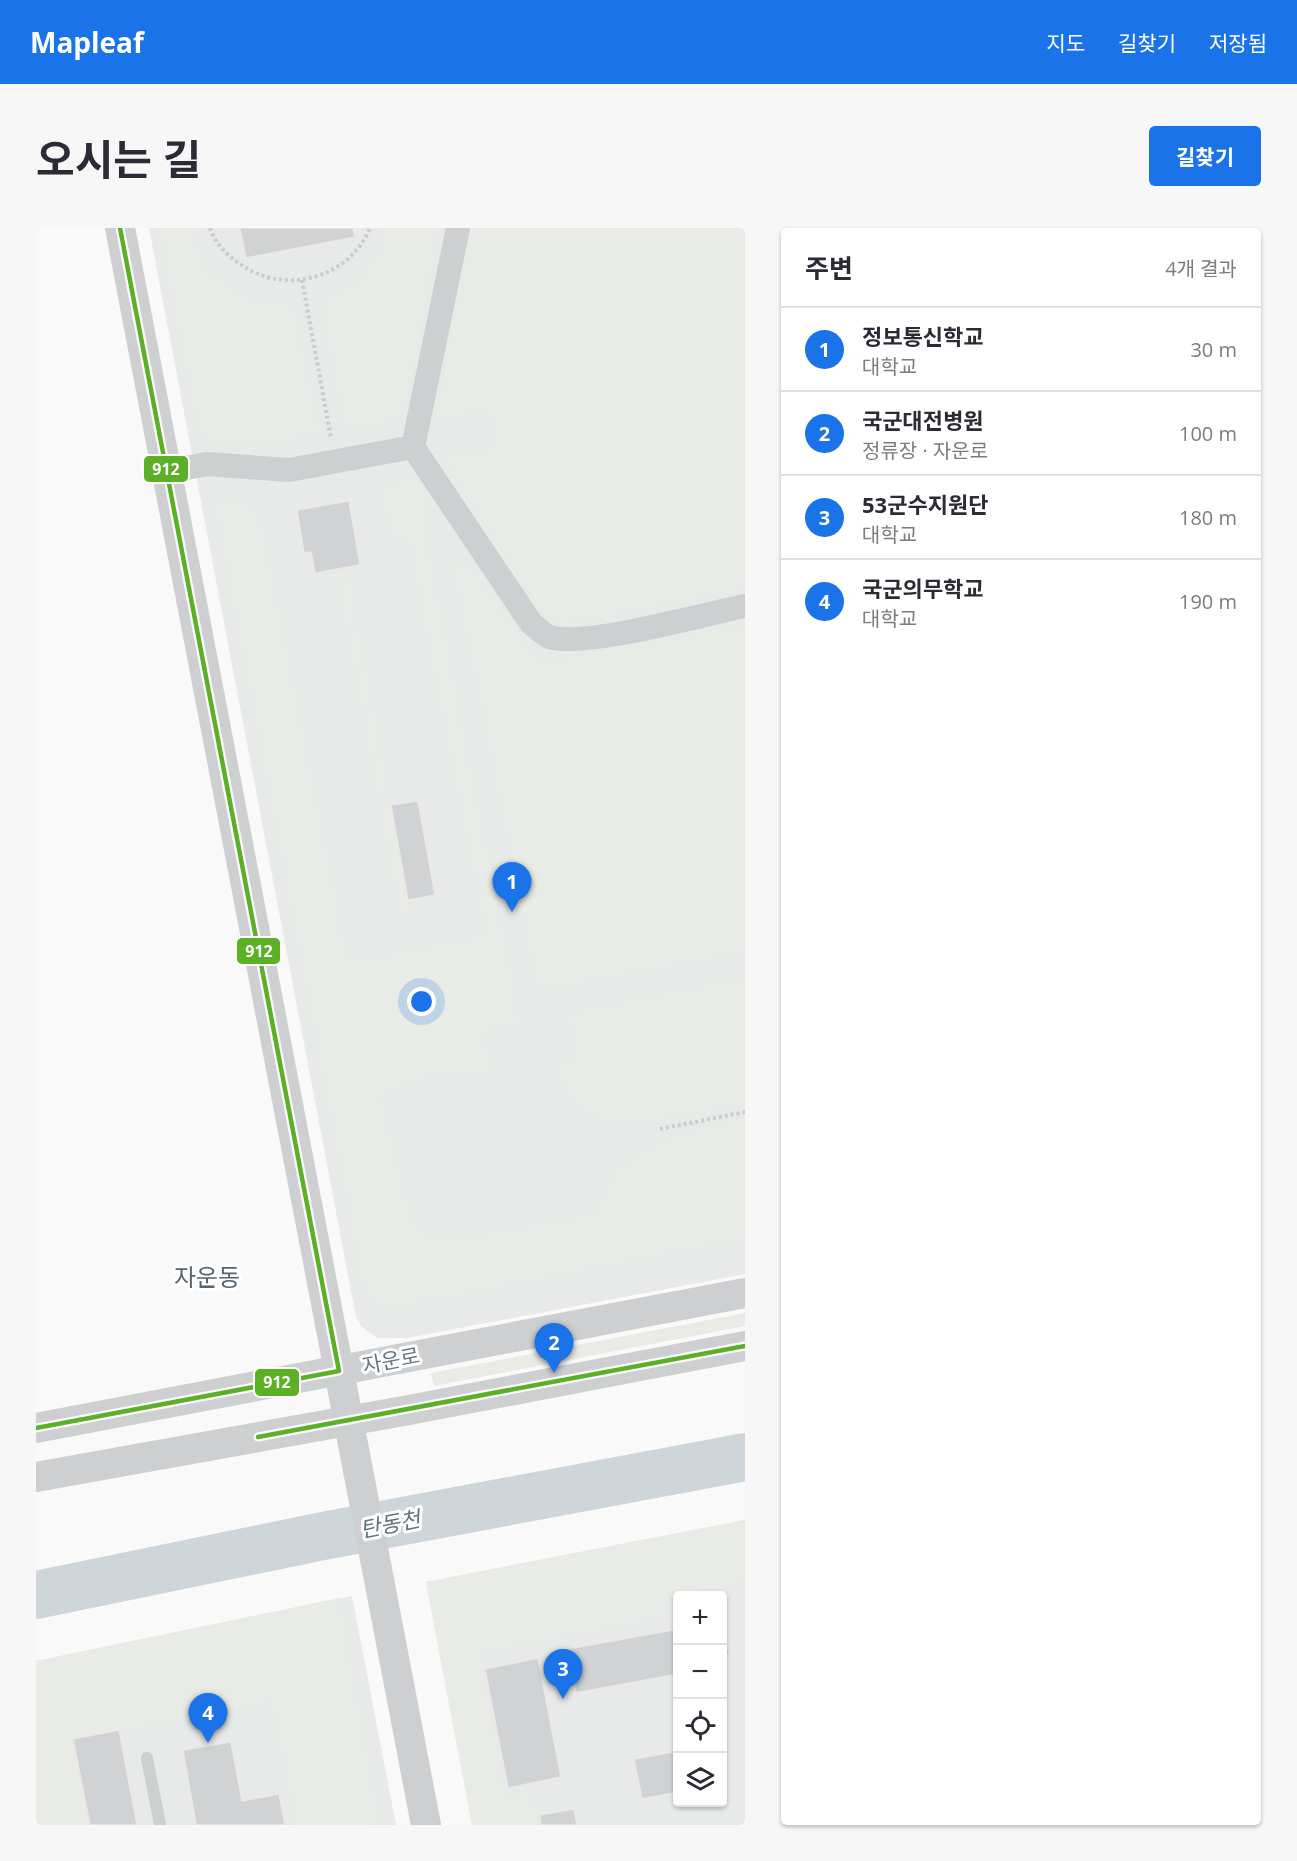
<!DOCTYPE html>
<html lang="ko">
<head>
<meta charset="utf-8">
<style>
  body { margin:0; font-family:"Open Sans","Noto Sans KR",sans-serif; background:#f7f7f7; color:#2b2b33 }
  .controls { position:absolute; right:18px; bottom:18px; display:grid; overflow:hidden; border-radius:6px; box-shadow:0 2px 4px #0004 }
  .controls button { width:54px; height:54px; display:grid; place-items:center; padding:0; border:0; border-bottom:2px solid #e1e1e2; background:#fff; color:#2b2b33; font:30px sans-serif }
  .you { position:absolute; left:386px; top:774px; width:21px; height:21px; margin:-15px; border:4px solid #fff; border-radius:50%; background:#1a73e8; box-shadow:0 0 0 9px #1a73e833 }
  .badge { display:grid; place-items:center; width:39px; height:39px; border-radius:50%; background:#1a73e8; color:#fff; font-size:20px; font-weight:700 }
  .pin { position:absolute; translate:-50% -50px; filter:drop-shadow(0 2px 3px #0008) }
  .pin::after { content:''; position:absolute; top:32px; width:21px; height:18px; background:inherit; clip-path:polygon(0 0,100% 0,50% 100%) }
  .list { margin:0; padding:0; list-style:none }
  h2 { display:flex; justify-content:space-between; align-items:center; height:78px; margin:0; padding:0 24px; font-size:26px }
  h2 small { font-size:20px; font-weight:400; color:#7c7c81 }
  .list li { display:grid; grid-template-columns:39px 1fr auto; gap:18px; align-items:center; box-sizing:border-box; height:84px; padding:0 24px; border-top:2px solid #e1e1e2 }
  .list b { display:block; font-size:22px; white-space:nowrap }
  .list p { margin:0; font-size:20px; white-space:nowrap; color:#7c7c81 }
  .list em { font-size:20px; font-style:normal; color:#7c7c81 }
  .icon { flex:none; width:33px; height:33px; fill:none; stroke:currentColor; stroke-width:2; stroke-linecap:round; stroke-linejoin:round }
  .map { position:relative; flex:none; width:709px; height:1597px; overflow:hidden; border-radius:6px }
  header { display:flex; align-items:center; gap:36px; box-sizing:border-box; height:84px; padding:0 30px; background:#1a73e8; color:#fff }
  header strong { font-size:28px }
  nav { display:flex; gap:33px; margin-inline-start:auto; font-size:21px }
  .intro { display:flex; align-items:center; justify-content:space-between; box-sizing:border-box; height:144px; padding:0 36px }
  h1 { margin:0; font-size:42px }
  .button { padding:15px 27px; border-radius:6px; background:#1a73e8; color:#fff; font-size:21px; font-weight:700 }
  main { display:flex; gap:36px; padding:0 36px }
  aside { flex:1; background:#fff; border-radius:6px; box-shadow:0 2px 4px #0004 }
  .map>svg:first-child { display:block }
</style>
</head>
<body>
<header>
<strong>Mapleaf</strong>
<nav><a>지도</a><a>길찾기</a><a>저장됨</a></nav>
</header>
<div class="intro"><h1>오시는 길</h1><a class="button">길찾기</a></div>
<main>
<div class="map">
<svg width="709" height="1597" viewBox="0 0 709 1597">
  <rect width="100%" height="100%" fill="#f9f9f9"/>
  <!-- built -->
  <path fill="#e8e9e9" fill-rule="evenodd" d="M113,0H709V1046L371,1110H341L325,1098L320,1089Z
    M709,1292V1597H436L390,1354ZM642,1368H686V1574H642Z
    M316,1368L360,1597H0V1433Z"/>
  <!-- green -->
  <path fill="#e8ebe6" d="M123,0H159L166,37L191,60L221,75L257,76L284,206C255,212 191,225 167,205C162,201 161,193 159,188Z
    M351,0H403L370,178C362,197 326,197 308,201L285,72C322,61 342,39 351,0Z
    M709,0V360L531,395L510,390L422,255L410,230L460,220L453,182L400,192L434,5L442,0Z
    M379,251L387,257L390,309L484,795L447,803L456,849C412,843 383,847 344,869L374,990L390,1007L422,1011L560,986L583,940L610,921L663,899L709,891V1011L364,1078H344L332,1067L326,1052L179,280C184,274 190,271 199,272C226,275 228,315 234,337L312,734L450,707L372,310L356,313L346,263L349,256Z
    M421,333L433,337L498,430L511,433L709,397V724L505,762L501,758L418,341Z
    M311,340L374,679L369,684L365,683L362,674L300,341Z
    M709,749V876C685,880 585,901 567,893C541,883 528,860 517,836L541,830L531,785Z
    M709,1085V1098L398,1158L395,1145Z
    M709,1292V1353L626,1370L628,1384L625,1390L442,1425L469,1569L496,1564L502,1597H436L390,1354Z
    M303,1370L343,1594L329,1597H260L236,1473L38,1511L54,1597H0V1433Z"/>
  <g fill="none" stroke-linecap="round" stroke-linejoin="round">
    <!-- river -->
    <path stroke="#ced6d9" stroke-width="48" d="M0,1367L287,1308L709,1229"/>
  </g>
  <!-- building -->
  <path fill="#d0d2d3" stroke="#e8e8e8" stroke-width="1.5" d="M204,0H317L319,9L210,30Z
    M313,273L324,337L279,345L275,324L268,325L261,282Z
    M382,573L399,667L372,672L355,577Z
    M686,1391L693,1426L686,1427Z
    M642,1401V1446L540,1465L532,1421Z
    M502,1430L525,1549L472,1560L449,1441Z
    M83,1502L101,1597H54L37,1511Z
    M195,1514L206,1573L243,1566L249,1597H154L160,1596L147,1522Z
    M642,1523V1564L606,1571L598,1531Z
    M538,1581L541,1597H505L504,1587Z"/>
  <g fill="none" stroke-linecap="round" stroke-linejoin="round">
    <!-- path -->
    <path stroke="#cbcccd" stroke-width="4" stroke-dasharray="3 3" stroke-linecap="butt" d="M174,0C179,16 193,29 207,38C251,67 313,50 334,0
      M266,52L295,210
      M624,901L709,884"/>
    <!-- service -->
    <path stroke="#cecfd0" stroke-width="12" d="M111,1530L124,1597"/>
    <!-- minor -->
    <path stroke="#cecfd0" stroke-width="24" d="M377,219L422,0
      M131,244L170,236L253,242L377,219L495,395C501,400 508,407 514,409C549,420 668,386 709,378"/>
    <!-- tertiary -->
    <path stroke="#cecfd0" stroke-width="30" d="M84,0L390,1597
      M0,1200L709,1065
      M0,1249L373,1182L709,1118"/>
    <defs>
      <path id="bus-1" d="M0,1200L303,1143L84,0
        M222,1209L709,1118"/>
    </defs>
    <!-- bus-1 casing -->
    <use href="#bus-1" stroke="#fff" stroke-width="9"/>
    <!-- bus-1 -->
    <use href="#bus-1" stroke="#5bb025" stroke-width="4.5"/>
  </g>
  <g text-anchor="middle" stroke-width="6" stroke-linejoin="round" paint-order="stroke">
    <!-- street labels -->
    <g font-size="21" fill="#657683" stroke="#fff">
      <text transform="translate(355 1133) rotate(-11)" y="7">자운로</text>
    </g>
    <!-- water labels -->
    <g font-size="22" font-style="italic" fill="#60757c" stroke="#fff">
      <text transform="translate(354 1296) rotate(-11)" y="8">탄동천</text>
    </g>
    <!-- quarter labels -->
    <g font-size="24" fill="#57646e" stroke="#fff">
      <text x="171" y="1058">자운동</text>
    </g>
  </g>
  <g stroke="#fff" stroke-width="2">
    <rect x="107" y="227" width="46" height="28" rx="6" fill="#5bb025"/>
    <rect x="200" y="709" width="45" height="28" rx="6" fill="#5bb025"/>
    <rect x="218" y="1140" width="46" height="29" rx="6" fill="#5bb025"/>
  </g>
  <g font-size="16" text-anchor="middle" font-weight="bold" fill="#fff">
    <text x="130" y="247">912</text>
    <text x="223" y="729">912</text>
    <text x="241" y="1160">912</text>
  </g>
</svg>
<div class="controls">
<button>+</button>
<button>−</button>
<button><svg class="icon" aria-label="locate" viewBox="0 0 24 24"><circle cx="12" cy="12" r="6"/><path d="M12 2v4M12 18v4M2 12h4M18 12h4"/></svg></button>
<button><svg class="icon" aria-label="layers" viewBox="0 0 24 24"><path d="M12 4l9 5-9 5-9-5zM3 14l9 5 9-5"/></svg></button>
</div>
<div class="you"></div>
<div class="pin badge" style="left:476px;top:684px">1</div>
<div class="pin badge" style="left:518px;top:1145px">2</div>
<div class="pin badge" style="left:527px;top:1471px">3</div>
<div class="pin badge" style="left:172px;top:1515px">4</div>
</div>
<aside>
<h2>주변<small>4개 결과</small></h2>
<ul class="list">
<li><span class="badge">1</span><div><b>정보통신학교</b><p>대학교</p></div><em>30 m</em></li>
<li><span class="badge">2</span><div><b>국군대전병원</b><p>정류장 · 자운로</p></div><em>100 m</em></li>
<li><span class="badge">3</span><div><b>53군수지원단</b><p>대학교</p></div><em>180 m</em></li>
<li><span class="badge">4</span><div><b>국군의무학교</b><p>대학교</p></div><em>190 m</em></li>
</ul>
</aside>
</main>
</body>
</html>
